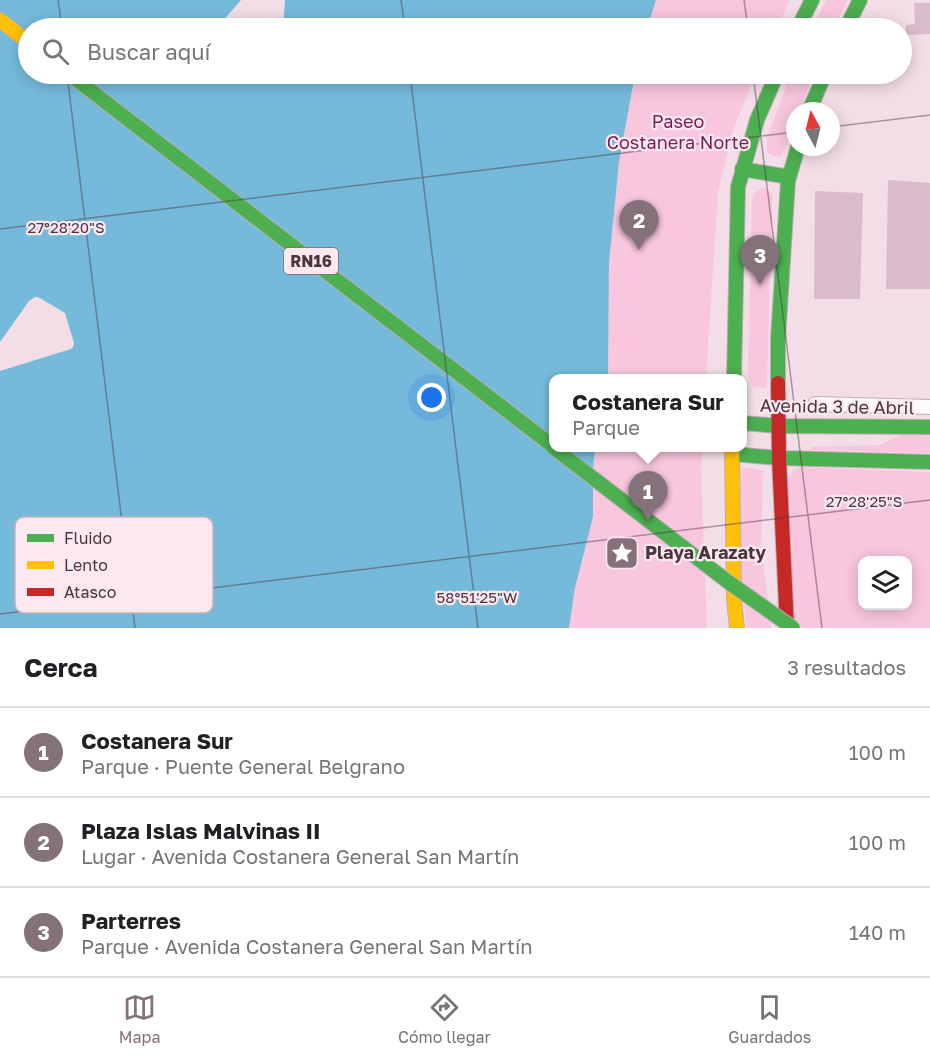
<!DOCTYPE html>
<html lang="es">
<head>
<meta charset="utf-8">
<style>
  body { margin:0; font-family:"Golos Text",sans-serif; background:#f2f2f2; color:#202124 }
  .controls { position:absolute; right:18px; bottom:18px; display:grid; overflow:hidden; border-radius:12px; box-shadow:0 3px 15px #0003 }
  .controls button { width:54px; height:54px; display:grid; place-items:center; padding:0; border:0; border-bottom:2px solid #e0e0e0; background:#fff; color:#202124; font:30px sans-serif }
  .compass { position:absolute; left:786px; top:102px; width:54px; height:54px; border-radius:50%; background:#fff; box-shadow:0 3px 15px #0003; rotate:353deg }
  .you { position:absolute; left:432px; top:398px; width:21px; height:21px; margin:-15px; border:4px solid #fff; border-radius:50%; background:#1a73e8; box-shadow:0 0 0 9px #1a73e833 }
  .badge { display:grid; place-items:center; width:39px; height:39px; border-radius:50%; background:#84717a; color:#fff; font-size:20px; font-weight:700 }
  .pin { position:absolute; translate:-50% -50px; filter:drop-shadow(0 2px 3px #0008) }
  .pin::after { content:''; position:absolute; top:32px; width:21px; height:18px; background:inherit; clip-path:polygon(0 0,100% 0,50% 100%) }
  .popup { position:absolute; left:549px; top:374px; width:198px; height:78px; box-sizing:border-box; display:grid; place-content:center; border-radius:12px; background:#fff; filter:drop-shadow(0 2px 4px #0005); font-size:20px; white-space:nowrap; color:#757577 }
  .popup b { font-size:22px; color:#202124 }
  .popup::after { content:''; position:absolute; left:50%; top:100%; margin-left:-12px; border:12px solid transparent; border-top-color:#fff }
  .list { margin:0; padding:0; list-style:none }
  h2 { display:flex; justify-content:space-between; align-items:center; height:78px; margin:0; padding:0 24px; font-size:26px }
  h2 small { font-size:20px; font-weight:400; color:#757577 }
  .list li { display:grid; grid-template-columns:39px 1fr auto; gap:18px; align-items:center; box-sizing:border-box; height:90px; padding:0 24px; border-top:2px solid #e0e0e0 }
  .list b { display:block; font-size:22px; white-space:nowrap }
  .list p { margin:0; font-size:20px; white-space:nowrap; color:#757577 }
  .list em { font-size:20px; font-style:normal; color:#757577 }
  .icon { flex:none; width:33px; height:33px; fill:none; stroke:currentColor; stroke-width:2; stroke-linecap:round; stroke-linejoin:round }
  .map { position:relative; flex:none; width:930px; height:628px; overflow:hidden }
  .search { position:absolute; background:#fff; box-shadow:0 3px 15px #0003; left:18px; right:18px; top:18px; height:66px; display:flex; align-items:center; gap:15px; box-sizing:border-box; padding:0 21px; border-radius:33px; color:#757577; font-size:22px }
  .sheet { height:348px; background:#fff }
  nav { display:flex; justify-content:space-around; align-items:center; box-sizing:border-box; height:84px; border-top:2px solid #e0e0e0; background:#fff; font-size:16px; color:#757577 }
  nav a { display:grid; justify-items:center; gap:3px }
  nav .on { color:#84717a }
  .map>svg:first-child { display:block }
</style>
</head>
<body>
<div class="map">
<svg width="930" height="628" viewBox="0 0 930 628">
  <rect width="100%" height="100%" fill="#f3dee7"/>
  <!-- green -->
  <path fill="#f8c6dd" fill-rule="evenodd" d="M656,0H790L777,28H647Z
    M826,0H848L833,28H812Z
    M635,74H756L734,127L718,192L706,378H608L609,263L619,162Z
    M791,74H814L799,111H795C795,123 787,147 780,156H773L767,152V137Z
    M762,188H765L772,193V201L767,381L766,388L753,387L748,375L752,199L755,193Z
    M902,434L930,435V453L809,450L812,447L880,445Z
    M595,448H702L701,470L707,628H569L575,588L593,517V469Z
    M741,467L763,470L761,545L771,628H747L739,555Z
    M802,467L930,472V628H794L788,479L793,471ZM862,560H908V606H862Z"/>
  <!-- water -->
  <path fill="#76badb" d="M0,0H656L647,28H28V74H635L619,162L609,263L608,378H554V448H595L593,469V517L575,588L569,628H0Z"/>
  <!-- pier -->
  <path fill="#f3dee7" d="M241,0H285L283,28H222L221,23Z
    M35,297H38L65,313L74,343L73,347L71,349L0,371V342L29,301Z"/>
  <!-- building -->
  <path fill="#dabbca" d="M914,3H930V34L906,35V25L915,24Z
    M888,180L930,183V289H886Z
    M815,191L863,193L860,299H814Z"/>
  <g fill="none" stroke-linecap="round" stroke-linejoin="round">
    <defs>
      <path id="street" d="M815,404L930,407"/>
      <path id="fast" d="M798,28L812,0
        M846,28L860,0
        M69,74L554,447
        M809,111L825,74
        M742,169L789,177
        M734,378L738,187L757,120L777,74
        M778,383V339L788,181L798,147
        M742,423L779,426L930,427
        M732,454L779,458L930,462"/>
      <path id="slow" d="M0,20L28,42
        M732,448L734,599L737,628"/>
      <path id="jam" d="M778,383L779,458L787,628"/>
    </defs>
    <!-- street casing -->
    <use href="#street" stroke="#beacb4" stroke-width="16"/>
    <!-- fast casing -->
    <use href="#fast" stroke="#beacb4" stroke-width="16"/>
    <!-- slow casing -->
    <use href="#slow" stroke="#beacb4" stroke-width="16"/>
    <!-- jam casing -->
    <use href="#jam" stroke="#beacb4" stroke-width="16"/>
    <!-- street -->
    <use href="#street" stroke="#fdfafb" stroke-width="14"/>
    <!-- fast -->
    <use href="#fast" stroke="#4caf50" stroke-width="14"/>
    <!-- slow -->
    <use href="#slow" stroke="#ffc107" stroke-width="14"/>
    <!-- jam -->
    <use href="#jam" stroke="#c62828" stroke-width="14"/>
    <defs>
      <path id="fast-bridge" d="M554,448L727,581L793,628"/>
    </defs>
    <!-- fast-bridge casing -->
    <use href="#fast-bridge" stroke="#beacb4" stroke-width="16" stroke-linecap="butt"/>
    <!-- fast-bridge -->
    <use href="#fast-bridge" stroke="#4caf50" stroke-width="14"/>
  </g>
  <!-- ticks -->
  <path fill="none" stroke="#49363f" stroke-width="1.5" stroke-opacity="0.45" d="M58,0L62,28M401,0L405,28M744,0L748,28M67,74L135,628M410,74L478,628M753,74L822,628M831,127L930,115M0,229L795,132M0,614L930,500"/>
  <!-- icons -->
  <defs>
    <symbol id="sight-square" viewBox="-11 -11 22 22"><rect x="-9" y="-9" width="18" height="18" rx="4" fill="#84717a" stroke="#fce8f1"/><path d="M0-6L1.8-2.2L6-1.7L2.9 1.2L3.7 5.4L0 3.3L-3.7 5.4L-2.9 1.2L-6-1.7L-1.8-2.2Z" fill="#fff"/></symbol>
  </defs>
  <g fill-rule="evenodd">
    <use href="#sight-square" x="603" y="534" width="38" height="38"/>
  </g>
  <g text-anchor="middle" stroke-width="4.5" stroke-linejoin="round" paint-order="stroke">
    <!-- shield labels -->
    <rect fill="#fce8f1" stroke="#7f6b74" stroke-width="1.5" x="284" y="248" width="54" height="26" rx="4.5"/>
    <g font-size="16" font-weight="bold" fill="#49363f">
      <text x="311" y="267">RN16</text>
    </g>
    <!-- park labels -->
    <g font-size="18" fill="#791b51" stroke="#fce8f1">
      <text x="678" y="128">Paseo<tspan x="678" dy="21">Costanera Norte</tspan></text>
    </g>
    <!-- street labels -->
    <g font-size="18" fill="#49363f" stroke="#fce8f1">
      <text transform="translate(837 407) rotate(1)" y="6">Avenida 3 de Abril</text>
    </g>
    <!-- poi labels -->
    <g font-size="18" font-weight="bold" fill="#49363f" stroke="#fce8f1" text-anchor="start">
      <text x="645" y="559">Playa Arazaty</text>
    </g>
  </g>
  <!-- legend -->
  <rect x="15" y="517" width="198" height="96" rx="9" fill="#fce8f1" stroke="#c6b3bc" stroke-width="1.5"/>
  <rect x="27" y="534" width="27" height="8" fill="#4caf50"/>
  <rect x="27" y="561" width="27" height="8" fill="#ffc107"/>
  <rect x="27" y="588" width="27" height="8" fill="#c62828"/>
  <g font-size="16" fill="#49363f">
    <text x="64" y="544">Fluido</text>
    <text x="64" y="571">Lento</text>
    <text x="64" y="598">Atasco</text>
  </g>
  <g font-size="15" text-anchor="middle" fill="#49363f" stroke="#fce8f1" stroke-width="4.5" stroke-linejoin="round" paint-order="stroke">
    <text x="66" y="233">27°28'20"S</text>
    <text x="864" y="507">27°28'25"S</text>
    <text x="477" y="603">58°51'25"W</text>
  </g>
</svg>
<div class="controls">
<button><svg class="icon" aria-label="layers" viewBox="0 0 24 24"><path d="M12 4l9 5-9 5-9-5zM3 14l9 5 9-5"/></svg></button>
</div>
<svg class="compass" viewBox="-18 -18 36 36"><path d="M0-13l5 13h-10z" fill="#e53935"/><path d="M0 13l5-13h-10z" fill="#757577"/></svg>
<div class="you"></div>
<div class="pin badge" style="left:648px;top:521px">1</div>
<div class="popup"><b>Costanera Sur</b>Parque</div>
<div class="pin badge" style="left:639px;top:250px">2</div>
<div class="pin badge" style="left:760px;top:285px">3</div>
<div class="search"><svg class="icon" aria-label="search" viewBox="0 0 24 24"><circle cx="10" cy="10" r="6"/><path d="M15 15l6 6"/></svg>Buscar aquí</div>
</div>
<section class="sheet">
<h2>Cerca<small>3 resultados</small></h2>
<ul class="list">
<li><span class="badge">1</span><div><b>Costanera Sur</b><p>Parque · Puente General Belgrano</p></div><em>100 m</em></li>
<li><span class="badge">2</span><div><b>Plaza Islas Malvinas II</b><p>Lugar · Avenida Costanera General San Martín</p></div><em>100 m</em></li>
<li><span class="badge">3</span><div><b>Parterres</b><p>Parque · Avenida Costanera General San Martín</p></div><em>140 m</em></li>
</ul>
</section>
<nav>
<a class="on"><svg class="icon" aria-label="map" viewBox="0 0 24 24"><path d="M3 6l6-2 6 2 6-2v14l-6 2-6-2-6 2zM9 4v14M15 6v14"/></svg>Mapa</a>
<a><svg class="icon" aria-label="directions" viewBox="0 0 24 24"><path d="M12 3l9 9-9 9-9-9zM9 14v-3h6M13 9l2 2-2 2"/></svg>Cómo llegar</a>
<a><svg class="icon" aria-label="saved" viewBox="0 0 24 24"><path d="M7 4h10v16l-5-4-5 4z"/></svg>Guardados</a>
</nav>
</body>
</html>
